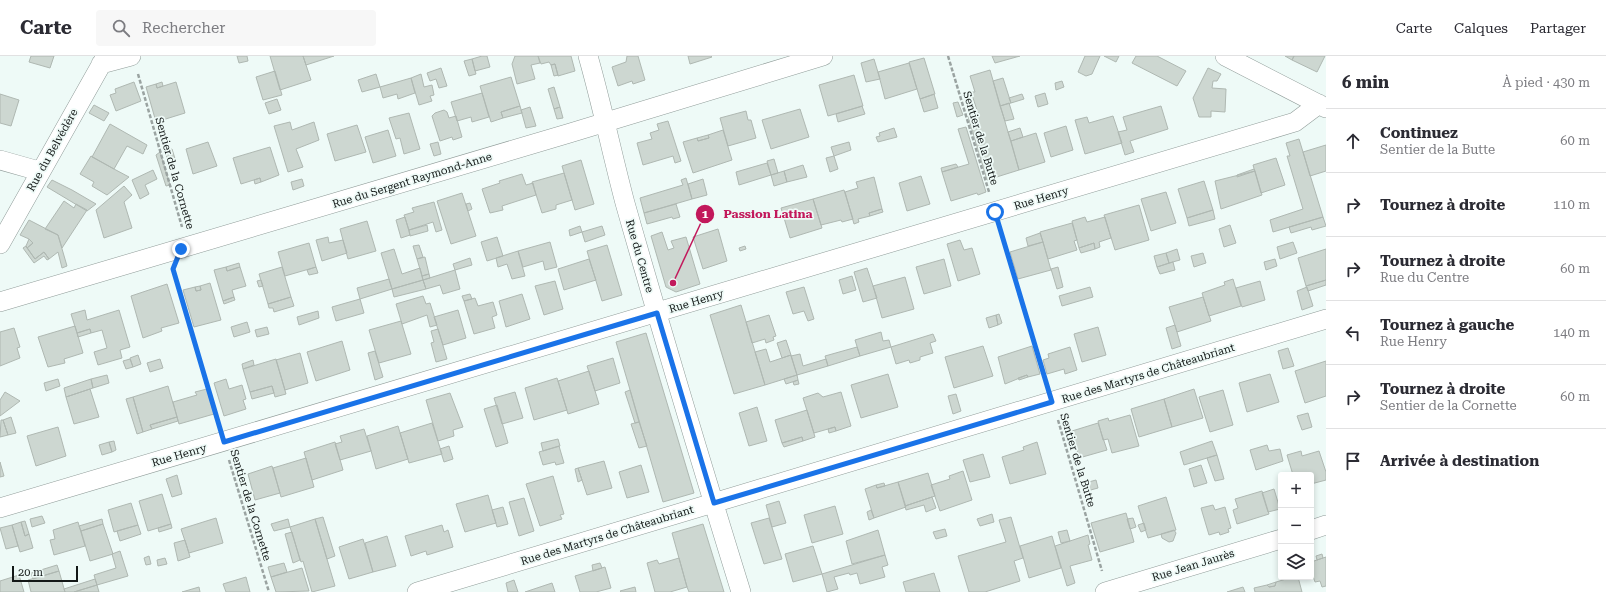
<!DOCTYPE html>
<html lang="fr">
<head>
<meta charset="utf-8">
<style>
  body { margin:0; font-family:"Roboto Serif",serif; background:#f7f7f7; color:#2b2b33 }
  .controls { position:absolute; right:12px; bottom:12px; display:grid; overflow:hidden; border-radius:4px; box-shadow:0 2px 6px #0003 }
  .controls button { width:36px; height:36px; display:grid; place-items:center; padding:0; border:0; border-bottom:1px solid #e1e1e2; background:#fff; color:#2b2b33; font:20px sans-serif }
  .scale { position:absolute; left:12px; bottom:10px; width:66px; box-sizing:border-box; padding-left:4px; border:2px solid #131817; border-top:0; font-size:11px; line-height:14px; white-space:nowrap; color:#131817; -webkit-text-stroke:3px #eefaf7; paint-order:stroke }
  .stop { position:absolute; width:12px; height:12px; margin:-9px; border:3px solid #1a73e8; border-radius:50%; background:#fff }
  .stop.end { background:#1a73e8; border-color:#fff; box-shadow:0 1px 4px #0008 }
  .list { margin:0; padding:0; list-style:none }
  h2 { display:flex; justify-content:space-between; align-items:center; height:52px; margin:0; padding:0 16px; font-size:17px }
  h2 small { font-size:13px; font-weight:400; color:#7c7c81 }
  .list li { display:grid; grid-template-columns:26px 1fr auto; gap:12px; align-items:center; box-sizing:border-box; height:64px; padding:0 16px; border-top:1px solid #e1e1e2 }
  .list b { display:block; font-size:15px; white-space:nowrap }
  .list p { margin:0; font-size:13px; white-space:nowrap; color:#7c7c81 }
  .list em { font-size:13px; font-style:normal; color:#7c7c81 }
  .icon { flex:none; width:22px; height:22px; fill:none; stroke:currentColor; stroke-width:2; stroke-linecap:round; stroke-linejoin:round }
  .map { position:relative; flex:none; width:1326px; height:536px; overflow:hidden }
  header { display:flex; align-items:center; gap:24px; box-sizing:border-box; height:56px; padding:0 20px; background:#fff; border-bottom:1px solid #e1e1e2 }
  header strong { font-size:19px }
  nav { display:flex; gap:22px; margin-inline-start:auto; font-size:14px }
  .search { width:280px; height:36px; background:#f7f7f7; display:flex; align-items:center; gap:10px; box-sizing:border-box; padding:0 14px; border-radius:4px; color:#7c7c81; font-size:15px }
  main { display:flex }
  aside { flex:1; background:#fff }
  .map>svg:first-child { display:block }
</style>
</head>
<body>
<header>
<strong>Carte</strong>
<div class="search"><svg class="icon" aria-label="search" viewBox="0 0 24 24"><circle cx="10" cy="10" r="6"/><path d="M15 15l6 6"/></svg>Rechercher</div>
<nav><a>Carte</a><a>Calques</a><a>Partager</a></nav>
</header>
<main>
<div class="map">
<svg width="1326" height="536" viewBox="0 0 1326 536">
  <rect width="100%" height="100%" fill="#eefaf7"/>
  <!-- building -->
  <path fill="#cdd7d1" stroke="#afb8b2" d="M31,0H54L50,12L29,6Z
    M237,0H247L248,5L239,7Z
    M270,0H303L311,24L280,34Z
    M303,0H334L306,9Z
    M482,0H487L490,11L475,15L472,3Z
    M515,0H538L540,7L531,9L535,23L517,28L512,8Z
    M538,0H571L575,15L558,20L555,8L551,9L549,6L541,8Z
    M627,0H638L645,24L633,28L632,25L618,30L612,11L626,6Z
    M688,0H711L712,1L690,8Z
    M992,0H1020L995,7Z
    M1085,0H1100L1092,18L1086,20L1078,16Z
    M1104,0H1119L1116,6Z
    M1136,0H1157L1186,15L1177,30L1132,7Z
    M1285,0H1294L1292,4Z
    M1294,0H1325L1317,16L1292,4Z
    M924,2L935,38L920,43L909,6Z
    M472,3L476,18L469,20L464,5Z
    M874,3L880,23L866,26L861,7Z
    M909,7L917,33L885,43L878,16Z
    M555,8L558,19L554,20L551,9Z
    M441,12L447,30L439,32L436,23L430,25L427,17Z
    M1208,12L1221,18L1217,25H1213L1212,32L1226,33L1225,56L1211,55V61H1199L1193,42Z
    M990,14L1019,114L987,124L968,60L978,57L971,36H975L970,20Z
    M275,15L282,39L263,44L256,21Z
    M376,18L380,31L362,36L358,24Z
    M421,18L424,31L432,29L434,39L430,40L432,45L419,49L411,22Z
    M854,19L863,50L828,60L819,29Z
    M511,21L520,50L501,56L503,62L491,66L480,30Z
    M411,22L415,37L398,43L397,38L383,42L380,31Z
    M1003,22L1011,47L1000,50L993,25Z
    M1062,25L1064,31L1056,34L1055,27Z
    M134,26L141,45L116,55L110,39L116,37L115,33Z
    M162,26L163,30L157,32L156,28Z
    M176,26L185,57L156,66L146,31L156,28L157,32Z
    M554,31L560,51L554,53L548,33Z
    M482,37L489,61L472,66L471,61L457,65L451,46Z
    M1045,37L1048,48L1038,51L1035,40Z
    M0,38L19,44L11,70L0,67Z
    M934,38L938,52L924,56L920,43Z
    M1022,38L1024,43L1011,47L1009,42Z
    M277,43L281,54L269,58L265,47Z
    M958,46L963,59L957,61L953,47Z
    M1009,47L1014,63L1005,65L1000,50Z
    M94,49L109,57L104,65L89,57Z
    M520,50L522,57L503,62L501,56Z
    M862,50L865,58L838,66L836,58Z
    M1161,50L1168,73L1130,85L1134,96L1125,99L1118,76L1127,74L1123,61Z
    M530,51L536,70L526,72L521,54Z
    M560,51L563,62L557,63L554,53Z
    M800,53L809,81L771,93L762,64Z
    M444,54L447,56L449,62L456,60L462,81L453,84L452,81L440,85L432,60L435,57Z
    M746,55L748,64H751L756,82L728,90L720,62Z
    M409,57L420,93L404,98L400,82L396,83L389,62Z
    M1113,60L1122,87L1085,98L1075,64L1087,61L1089,67Z
    M668,65L681,105L675,107L673,100L643,109L637,87L652,83L650,77L659,74L657,68Z
    M290,66L292,74L314,66L319,84L296,93L303,111L288,116L274,70Z
    M110,68L147,89L143,98L127,90L114,113L92,101Z
    M357,69L366,96L335,105L327,78Z
    M1066,70L1073,94L1051,101L1044,77Z
    M966,71L986,136L978,139L977,137L951,145L942,116L969,108L958,73Z
    M894,72L897,81L878,86L876,81L880,80L879,77Z
    M1020,72L1023,81L1011,85L1008,76Z
    M388,74L396,100L373,107L365,81Z
    M723,74L732,104L693,117L683,86L697,82L698,85L709,82L708,79Z
    M1036,77L1045,106L1019,114L1011,85Z
    M708,79L709,82L698,85L697,82Z
    M1299,83L1323,161L1273,176L1270,164L1303,153L1287,100H1290L1286,87Z
    M208,86L217,110L193,118L186,93Z
    M438,86L441,98L434,100L430,88Z
    M849,86L851,94L834,100L831,91Z
    M1326,89V115L1310,120L1303,96Z
    M270,91L279,119L261,126L260,122L241,128L233,102Z
    M172,93L176,106L169,108L165,95Z
    M160,96L170,129L166,130L156,99Z
    M91,100L114,113L129,121L107,139L92,130L94,126L80,118Z
    M834,100L838,113L830,116L826,102Z
    M1276,102L1285,129L1261,137L1253,109Z
    M774,103L778,117L771,119L767,105Z
    M581,104L594,148L575,154L562,110Z
    M767,107L771,119L739,129L736,116Z
    M956,108L958,111L942,116L941,112Z
    M803,109L807,121L787,126L784,115Z
    M1254,113L1255,115L1237,121V119Z
    M153,114L157,123L145,129L149,138L140,143L132,124Z
    M784,115L787,126L774,130L771,119Z
    M1255,115L1262,139L1221,153L1215,125Z
    M564,117L572,144L556,149V153L542,157L532,126Z
    M522,118L526,129L533,127L536,139L502,150L503,154L490,157L482,133L500,127L499,125Z
    M921,120L930,148L907,155L899,127Z
    M874,121L882,153L869,157L870,160L858,163L859,166L854,168L845,136L858,132L856,126Z
    M260,122L261,126L255,128L254,124Z
    M686,122L692,143L644,157L640,142L683,129L681,124Z
    M302,123L304,130L293,134L291,126Z
    M703,123L707,139L692,143L688,128Z
    M52,124L72,134L96,148L87,155L47,131Z
    M1204,125L1213,154L1187,162L1178,133Z
    M124,130L132,139L124,146L132,172L104,182L96,154Z
    M844,134L853,163L842,166L841,164L821,169L813,143Z
    M1166,136L1176,167L1151,175L1141,143Z
    M462,137L476,180L451,188L437,145Z
    M813,143L822,172L790,182L781,152Z
    M64,145L74,152L76,148L87,154L62,192L58,179L45,173Z
    M434,146L442,174L436,176L433,166L409,174L404,159L414,156L412,152Z
    M470,147L472,153L468,155L466,148Z
    M676,148L680,161L673,163L672,161L647,168L644,157Z
    M1139,149L1149,184L1115,194L1104,159Z
    M882,153L883,156L870,160L869,157Z
    M1213,154L1215,163L1189,170L1187,162Z
    M405,161L410,179L401,182L396,164Z
    M1085,161L1087,166L1105,161L1111,182L1099,186L1100,191L1095,193L1094,187L1079,192L1072,165Z
    M1323,161L1326,170L1312,174L1311,171L1291,177L1289,171Z
    M29,164L58,179L67,210L62,212L58,196L49,203L44,196L35,203L27,192L33,187L29,183L20,179Z
    M367,165L376,195L348,203L340,173Z
    M1072,167L1077,184L1074,185L1077,194L1048,203L1040,176Z
    M427,169L428,175L410,180L409,174Z
    M1230,169L1236,187L1224,191L1219,173Z
    M580,170L582,176L570,180L569,174Z
    M602,170L605,179L585,186L582,176Z
    M718,173L727,205L703,213L693,181Z
    M662,176L668,194L674,192L671,185L686,181L700,228L676,236L666,231L651,180Z
    M1040,177L1043,186L1028,190L1026,182Z
    M328,181L329,187L343,184L347,197L322,205L316,184Z
    M497,181L503,200L487,205L481,186Z
    M29,183L33,187L27,192L26,190Z
    M960,184L964,194L972,192L980,218L958,225L947,188Z
    M550,186L557,211L545,214L543,205L523,211L518,195Z
    M1043,186L1051,214L1018,223L1010,196Z
    M1293,186L1297,197L1280,203L1277,191Z
    M309,187L316,211L285,220L278,196Z
    M1094,187L1095,193L1081,197L1079,192Z
    M419,189L423,201L417,203L413,190Z
    M607,189L622,239L602,245L587,195Z
    M26,190L35,203L44,196L49,203L47,204L44,200L34,207L23,192Z
    M745,190L746,193L740,195L739,192Z
    M394,193L402,218L420,212L423,224L392,233L381,197Z
    M1177,193L1180,204L1169,207L1166,197Z
    M1326,193V224L1306,230L1298,202Z
    M518,195L525,220L512,223L507,208L498,211L496,202Z
    M1166,197L1169,207L1157,211L1154,200Z
    M1203,197L1206,207L1194,211L1191,200Z
    M425,201L429,218L422,220L417,203Z
    M470,202L472,209L455,214L453,208Z
    M589,203L596,224L564,234L558,213Z
    M944,203L951,230L924,238L916,211Z
    M1275,203L1277,210L1266,214L1264,206Z
    M1173,206L1175,214L1160,218L1157,211Z
    M239,207L240,211L227,215L226,211Z
    M226,211L227,215L240,211L246,230L232,234L234,241L223,245L214,214Z
    M282,211L291,241L268,248L259,218Z
    M316,211L318,217L309,219L307,214Z
    M1058,211L1063,231L1057,233L1051,213Z
    M867,212L877,242L863,246L854,216Z
    M455,214L460,233L443,238L440,229L426,233L423,224Z
    M429,218L430,222L423,224L422,220Z
    M852,220L856,234L843,238L839,224Z
    M905,221L914,253L882,262L873,230Z
    M389,223L392,233L360,243L357,232Z
    M1233,223L1241,250L1209,260L1202,237L1225,229L1224,226Z
    M261,224L263,230L259,231L257,225Z
    M423,224L426,233L394,241L392,233Z
    M1326,224V229L1308,235L1306,230Z
    M555,225L563,253L544,259L535,230Z
    M1260,225L1265,244L1242,251L1236,232Z
    M210,227L221,264L194,271L183,234L195,231L196,235L201,234L200,230Z
    M167,228L179,267L161,272L162,275L143,282L131,240Z
    M200,230L201,234L196,235L195,231Z
    M804,231L814,263L808,265L804,255L793,258L786,236Z
    M1090,231L1093,241L1062,250L1059,240Z
    M1307,231L1313,250L1302,254L1297,235Z
    M470,238L472,243L464,245L462,240Z
    M522,238L530,263L506,271L499,245Z
    M423,240L426,248L430,247L437,269L430,271L427,259L402,268L396,248Z
    M234,241L235,244L224,248L223,245Z
    M291,241L294,250L274,256L273,252H269L268,248Z
    M1203,241L1211,265L1177,276L1169,251Z
    M475,242L478,250L493,246L497,259L492,261L495,272L474,278L464,245Z
    M360,243L364,257L336,265L332,251Z
    M741,249L765,329L734,338L710,259Z
    M85,254L87,264L119,254L130,291L120,294L122,302L98,309L94,296L107,292L102,274L91,277L90,273L77,277L71,258Z
    M458,254L466,282L443,289L434,261Z
    M318,255L319,262L299,269L297,261Z
    M999,258L1002,267L998,269L996,259Z
    M769,259L776,280L773,281L774,284L766,287L765,283L752,287L746,266Z
    M996,259L998,269L989,272L986,262Z
    M401,265L411,298L379,307L369,274Z
    M247,266L250,276L234,281L231,271Z
    M1175,269L1181,290L1172,293L1166,272Z
    M75,270L83,297L64,303L65,307L48,311L38,281Z
    M267,271L269,278L257,281L255,274Z
    M1098,271L1106,299L1082,306L1074,278Z
    M14,272L20,291L17,292L20,302L0,310V276Z
    M90,273L91,277L78,281L77,277Z
    M438,273L447,303L436,306L431,287L434,286L431,275Z
    M881,276L883,285L889,284L891,291L860,300L855,284Z
    M646,277L694,437L663,446L616,286Z
    M933,278L936,285L930,287L933,297L920,301V304L910,307L909,304L896,308L891,291Z
    M786,284L791,299L782,302L777,287Z
    M342,285L350,314L316,325L307,296Z
    M983,290L993,320L954,332L945,301Z
    M1032,290L1040,318L1028,321L1027,319L1005,328L998,301Z
    M857,291L860,300L828,310L825,300Z
    M1070,291L1077,314L1065,318L1064,313L1047,318L1043,304L1049,302L1048,298Z
    M1288,292L1294,310L1283,313L1278,295Z
    M766,293L770,306L791,299L797,319L765,329L755,296Z
    M375,295L383,321L375,324L368,297Z
    M300,297L308,327L285,334L276,304Z
    M800,298L803,310L826,303L828,310L797,319L791,300Z
    M138,299L141,308L133,311L130,302Z
    M613,302L620,327L595,335L587,310Z
    M130,303L133,311L126,313L123,305Z
    M160,303L163,312L150,316L147,307Z
    M276,303L286,338L275,341L272,330L250,336L243,313Z
    M253,304L254,309L243,313L242,308Z
    M1326,305V340L1305,347L1295,315Z
    M589,315L599,348L568,358L558,325Z
    M888,318L898,351L861,362L851,329Z
    M1270,318L1279,346L1247,356L1239,327Z
    M107,319L109,327L93,332L91,323Z
    M797,319L798,324L786,328L784,323Z
    M1027,319L1028,321L1019,324L1018,322Z
    M557,322L567,354L534,364L525,332Z
    M58,323L60,330L46,335L44,327Z
    M91,323L93,332L66,341L64,332Z
    M226,323L229,333L242,329L246,343L243,344L246,353L224,360L214,327Z
    M798,324L799,328L794,329L793,326Z
    M168,330L177,361L150,369L152,373L143,376L133,341Z
    M272,330L274,337L252,343L250,336Z
    M90,333L99,361L74,368L66,341Z
    M207,333L214,358L179,368L173,346L197,339L195,336Z
    M1194,333L1203,362L1172,371L1164,343Z
    M630,334L639,366L635,367L625,336Z
    M1223,334L1233,369L1210,376L1199,341Z
    M5,336L20,345L0,360V344Z
    M515,336L523,362L502,368L494,342Z
    M841,336L851,370L836,375L835,371L814,377L803,342L818,337L823,341Z
    M450,337L463,371L453,374L454,380L438,385L426,344Z
    M956,338L961,355L953,358L948,340Z
    M133,341L143,376L137,378L126,343Z
    M1164,343L1172,371L1139,381L1131,353Z
    M497,349L508,387L496,391L484,353Z
    M757,351L767,385L749,390L739,357Z
    M807,354L815,381L803,385L802,381L782,387L775,364Z
    M1308,357L1312,371L1302,374L1297,360Z
    M1130,359L1139,390L1112,397L1108,383L1103,384L1098,365L1108,362L1109,365Z
    M11,361L16,377L8,379L3,364Z
    M177,361L178,365L152,373L150,369Z
    M1,364H3L8,379L0,381Z
    M639,366L647,390L639,392L631,368Z
    M432,367L442,398L409,407L400,377Z
    M1098,367L1107,394L1079,402L1072,375Z
    M398,370L408,403L376,413L367,380Z
    M58,371L66,400L36,410L27,380Z
    M835,371L836,375L829,377L828,373Z
    M364,373L371,395L340,404L335,388L342,386L340,380Z
    M802,381L803,385L784,391L782,387Z
    M558,383L560,390L543,395L541,387Z
    M114,385L116,394L112,396L109,386Z
    M1212,385L1217,399L1184,409L1180,396Z
    M109,386L112,396L102,399L99,389Z
    M335,386L343,414L312,424L304,396Z
    M1037,386L1046,418L1010,428L1002,401L1024,394L1023,391Z
    M1267,389L1269,395L1280,393L1283,405L1256,414L1250,394Z
    M449,390L453,403L444,406L440,393Z
    M559,390L564,407L556,409L555,406L543,409L539,396Z
    M1301,395L1302,400L1319,395L1326,416V424L1311,428V419H1293L1287,399Z
    M983,398L990,421L970,426L963,404Z
    M1217,399L1224,423L1215,425L1207,402Z
    M306,402L314,431L281,441L273,412Z
    M604,405L612,432L587,439L578,412Z
    M0,406L4,420L0,421Z
    M641,409L649,436L627,442L619,416Z
    M1201,409L1207,427L1194,431L1189,413Z
    M272,410L280,437L255,444L248,418Z
    M578,412L582,424L578,426L575,413Z
    M963,415L972,444L940,455L931,429L950,423L949,420Z
    M928,417L935,440L905,450L898,426Z
    M177,419L182,438L172,441L166,423Z
    M553,420L564,458L560,459L562,463L540,470L526,428Z
    M1096,424L1098,432L1087,435L1085,427Z
    M898,426L906,451L874,462L865,433L876,429L877,432Z
    M884,427L885,430L877,432L876,429Z
    M1274,433L1280,453L1268,456L1262,437Z
    M1262,435L1269,458L1237,468L1233,454L1238,452L1235,443Z
    M162,438L171,468L148,475L139,445Z
    M488,439L496,467L465,476L456,448Z
    M932,441L936,452L926,456L924,449L906,454L905,450Z
    M1166,441L1176,474L1148,482L1138,450Z
    M524,442L534,475L519,480L509,446Z
    M779,445L786,467L772,471L766,449Z
    M131,447L138,469L114,476L108,454Z
    M1213,449L1215,454L1225,451L1231,472L1228,473L1229,476L1220,479L1219,476L1209,479L1201,452Z
    M835,450L843,478L812,487L804,459Z
    M503,451L508,468L497,471L492,454Z
    M871,454L874,462L869,464L867,456Z
    M1126,457L1134,486L1100,496L1091,467Z
    M992,458L994,466L980,470L977,463Z
    M42,460L45,467L32,471L30,463Z
    M323,461L335,500L327,503L315,463Z
    M1011,461L1023,502L1014,505L1020,525L985,536H969L958,500L1006,486L999,464Z
    M216,462L223,487L189,497L181,473Z
    M769,462L782,503L764,508L751,467Z
    M1133,462L1136,471L1130,473L1127,463Z
    M102,463L103,468L81,475L79,470Z
    M288,463L290,471L274,475L271,468Z
    M315,463L335,530L312,536L303,505L301,506L290,471Z
    M25,465L29,478L25,480L21,466Z
    M21,466L25,480L29,478L33,492L20,496L12,469Z
    M78,466L85,490L54,499L50,484L55,483L53,474Z
    M1144,467L1146,474L1141,476L1138,469Z
    M103,468L113,498L90,505L81,475Z
    M171,468L172,472L159,476L158,472Z
    M703,468L724,536H689L687,531L672,477Z
    M12,469L18,490L6,493L0,472Z
    M138,469L141,478L120,485L117,475Z
    M442,469L444,476L448,474L453,491L427,499L426,495L411,500L405,480Z
    M945,473L947,480L936,483L933,476Z
    M878,474L885,499L852,508L846,485Z
    M1067,474L1070,485L1061,487L1058,476Z
    M1174,474L1176,477L1173,485L1169,486L1162,482L1161,478Z
    M292,476L300,504L293,507L285,478Z
    M1088,479L1090,488L1088,489L1092,504L1070,510L1075,527L1067,530L1055,490Z
    M387,480L396,510L373,516L365,487Z
    M1052,480L1061,512L1029,522L1020,490Z
    M363,483L373,516L349,523L339,491Z
    M185,484L190,501L178,505L174,487Z
    M813,490L822,518L793,526L785,498Z
    M120,495L128,520L97,529L94,519L116,512L112,498Z
    M1322,498L1323,502L1317,504L1316,500Z
    M885,499L888,509L882,511L885,521L860,528L857,517L850,519L849,517L834,521L838,533L827,536L822,518Z
    M149,500L151,508L146,509L144,502Z
    M1326,501V530L1322,531L1320,525L1315,526L1311,514V506Z
    M165,502L167,508L158,510L157,504Z
    M679,502L687,531L670,536H655L647,507L657,504L659,508Z
    M284,507L287,516L271,521L268,511Z
    M600,507L602,512L593,515L592,509Z
    M57,509L59,515L33,523L31,517Z
    M605,511L611,532L596,536H580L575,520Z
    M302,512L309,535L276,536L271,521Z
    M59,515L65,536H31L28,524Z
    M934,517L940,536H906L903,526Z
    M19,519L24,536H0V525Z
    M246,521L250,536H226L223,528Z
    M1293,521H1298L1302,536H1255L1254,532L1267,529L1269,531L1275,530L1276,526Z
    M95,523L97,529L74,536H65L64,533Z
    M514,524L518,536H508L506,527Z
    M1276,526L1275,530L1269,531L1267,529Z
    M552,527L555,536H525Z
    M97,529L99,536H74Z
    M199,531L200,536H182Z
    M635,531L636,536H621L620,535Z
    M1243,531L1245,536H1227Z"/>
  <g fill="none" stroke-linecap="round" stroke-linejoin="round">
    <defs>
      <path id="street" d="M588,0C602,49 612,98 625,147C662,277 701,407 741,536
        M1225,0L1326,52
        M101,8L131,0
        M0,104L39,115
        M0,188L106,0
        M0,246L570,77L823,0
        M0,452L1295,66L1319,48
        M1311,474L1326,469
        M417,536L1326,263
        M1105,536L1281,483"/>
    </defs>
    <!-- street casing -->
    <use href="#street" stroke="#909c99" stroke-width="20"/>
    <!-- path -->
    <path stroke="#9aa3a1" stroke-width="2.5" stroke-dasharray="4 2" stroke-linecap="butt" d="M948,0L989,136
      M138,18L182,171
      M1001,175L1046,325
      M174,216L217,365
      M1058,364L1102,515
      M229,404L269,536"/>
    <!-- street -->
    <use href="#street" stroke="#fff" stroke-width="19"/>
  </g>
  <g fill="none" stroke-linecap="round" stroke-linejoin="round">
    <!-- route -->
    <path stroke="#1a73e8" stroke-width="5" d="M181,193L173,213L224,386L657,257L714,447L1052,346L995,156"/>
  </g>
  <g text-anchor="middle" stroke-width="3.5" stroke-linejoin="round" paint-order="stroke">
    <!-- street labels -->
    <g font-size="11" fill="#131817" stroke="#eefaf7">
      <text transform="translate(981 82) rotate(73)" y="4">Sentier de la Butte</text>
      <text transform="translate(52 94) rotate(-61)" y="4">Rue du Belvédère</text>
      <text transform="translate(175 117) rotate(74)" y="4">Sentier de la Cornette</text>
      <text transform="translate(412 124) rotate(-17)" y="4">Rue du Sergent Raymond-Anne</text>
      <text transform="translate(1041 142) rotate(-17)" y="4">Rue Henry</text>
      <text transform="translate(640 200) rotate(74)" y="4">Rue du Centre</text>
      <text transform="translate(696 245) rotate(-17)" y="4">Rue Henry</text>
      <text transform="translate(1148 317) rotate(-17)" y="4">Rue des Martyrs de Châteaubriant</text>
      <text transform="translate(179 399) rotate(-16)" y="4">Rue Henry</text>
      <text transform="translate(1078 404) rotate(73)" y="4">Sentier de la Butte</text>
      <text transform="translate(251 449) rotate(73)" y="4">Sentier de la Cornette</text>
      <text transform="translate(607 479) rotate(-17)" y="4">Rue des Martyrs de Châteaubriant</text>
      <text transform="translate(1193 509) rotate(-17)" y="4">Rue Jean Jaurès</text>
    </g>
  </g>
  <!-- callouts -->
  <path fill="none" stroke="#c2185b" stroke-width="1.5" d="M673 227L705 158"/>
  <g fill="#c2185b" stroke="#eefaf7" stroke-width="1.5">
    <circle cx="673" cy="227" r="4"/>
    <circle cx="705" cy="158" r="10"/>
  </g>
  <g font-size="12" text-anchor="middle" font-weight="bold" fill="#fff">
    <text x="705" y="162">1</text>
  </g>
  <g font-size="12" text-anchor="middle" font-weight="bold" fill="#c2185b" stroke="#eefaf7" stroke-width="3.5" stroke-linejoin="round" paint-order="stroke">
    <text x="768" y="162">Passion Latina</text>
  </g>
</svg>
<div class="controls">
<button>+</button>
<button>−</button>
<button><svg class="icon" aria-label="layers" viewBox="0 0 24 24"><path d="M12 4l9 5-9 5-9-5zM3 14l9 5 9-5"/></svg></button>
</div>
<div class="scale">20 m</div>
<div class="stop" style="left:995px;top:156px"></div>
<div class="stop end" style="left:181px;top:193px"></div>
</div>
<aside>
<h2>6 min<small>À pied · 430 m</small></h2>
<ul class="list">
<li><svg class="icon" aria-label="ahead" viewBox="0 0 24 24"><path d="M12 20V5M6 11l6-6 6 6"/></svg><div><b>Continuez</b><p>Sentier de la Butte</p></div><em>60 m</em></li>
<li><svg class="icon" aria-label="right" viewBox="0 0 24 24"><path d="M7 20v-9h11M14 6l5 5-5 5"/></svg><div><b>Tournez à droite</b></div><em>110 m</em></li>
<li><svg class="icon" aria-label="right" viewBox="0 0 24 24"><path d="M7 20v-9h11M14 6l5 5-5 5"/></svg><div><b>Tournez à droite</b><p>Rue du Centre</p></div><em>60 m</em></li>
<li><svg class="icon" aria-label="left" viewBox="0 0 24 24"><path d="M17 20v-9H6M10 6l-5 5 5 5"/></svg><div><b>Tournez à gauche</b><p>Rue Henry</p></div><em>140 m</em></li>
<li><svg class="icon" aria-label="right" viewBox="0 0 24 24"><path d="M7 20v-9h11M14 6l5 5-5 5"/></svg><div><b>Tournez à droite</b><p>Sentier de la Cornette</p></div><em>60 m</em></li>
<li><svg class="icon" aria-label="arrive" viewBox="0 0 24 24"><path d="M6 21V4h12l-3 4 3 4H6"/></svg><div><b>Arrivée à destination</b></div></li>
</ul>
</aside>
</main>
</body>
</html>
